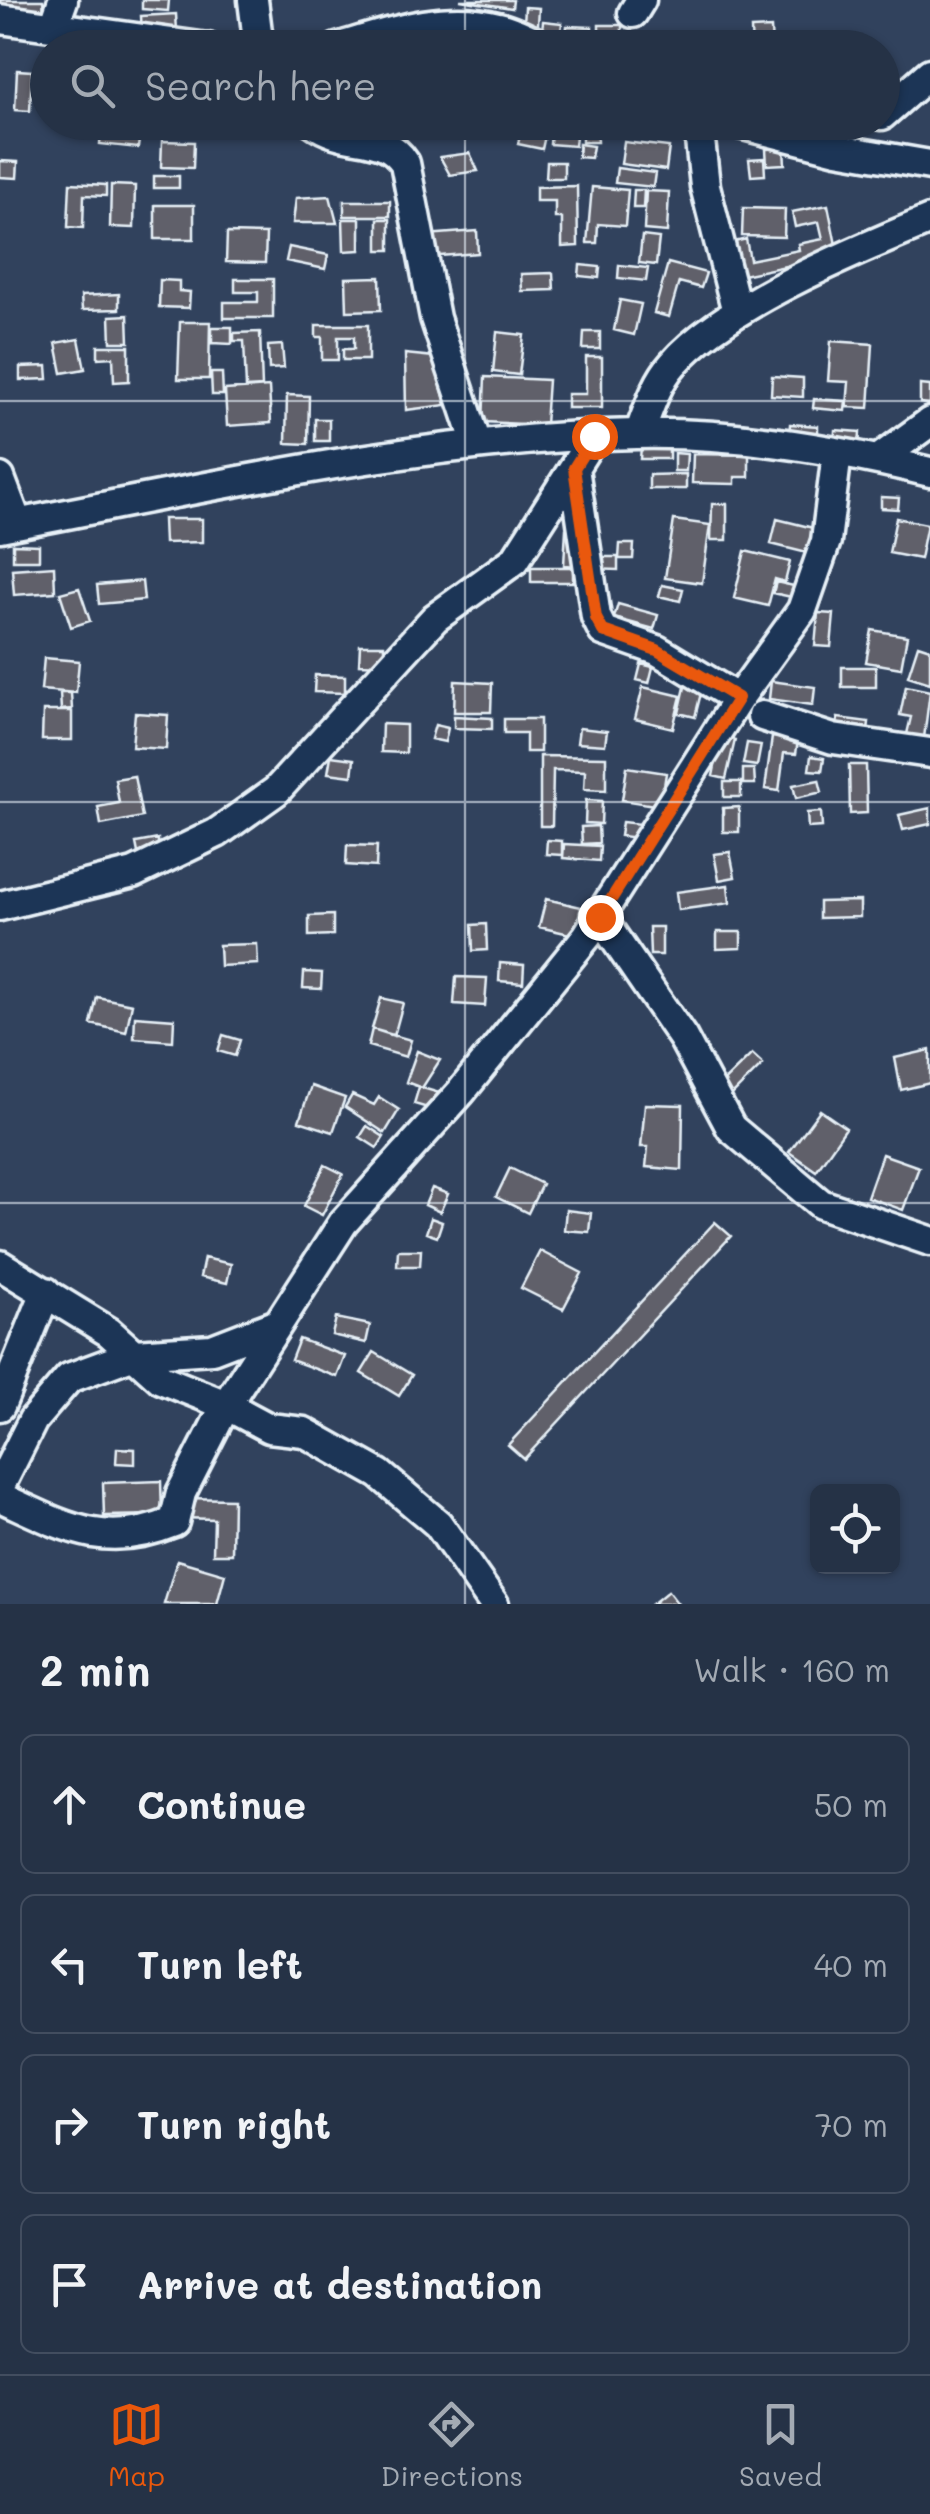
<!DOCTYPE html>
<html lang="en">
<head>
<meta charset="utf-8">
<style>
  body { margin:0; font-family:Mali,sans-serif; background:#313e51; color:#f1f3f6 }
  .controls { position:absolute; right:30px; bottom:30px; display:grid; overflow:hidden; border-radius:15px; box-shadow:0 2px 8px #0004 }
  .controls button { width:90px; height:90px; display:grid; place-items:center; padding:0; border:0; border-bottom:2px solid #424d5f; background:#253246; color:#f1f3f6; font:50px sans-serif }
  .stop { position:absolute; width:30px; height:30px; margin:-22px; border:8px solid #ea580c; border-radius:50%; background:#fff }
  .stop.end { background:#ea580c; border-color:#fff; box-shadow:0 2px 10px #0008 }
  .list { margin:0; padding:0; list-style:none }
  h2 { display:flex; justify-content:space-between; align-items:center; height:130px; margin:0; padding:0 40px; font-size:42px }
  h2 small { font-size:32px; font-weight:400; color:#a3aab3 }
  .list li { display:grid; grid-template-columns:65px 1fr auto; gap:30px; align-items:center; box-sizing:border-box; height:140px; margin:0 20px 20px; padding:0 20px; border:2px solid #424d5f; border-radius:15px }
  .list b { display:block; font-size:38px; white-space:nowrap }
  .list em { font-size:32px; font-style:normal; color:#a3aab3 }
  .icon { flex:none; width:55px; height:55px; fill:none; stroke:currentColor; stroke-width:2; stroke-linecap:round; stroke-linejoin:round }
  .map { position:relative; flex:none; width:930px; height:1604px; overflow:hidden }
  .search { position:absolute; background:#253246; box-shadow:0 2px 8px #0004; left:30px; right:30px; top:30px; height:110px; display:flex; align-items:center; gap:25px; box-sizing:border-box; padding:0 35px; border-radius:55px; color:#a3aab3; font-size:38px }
  .sheet { height:770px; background:#253246 }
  nav { display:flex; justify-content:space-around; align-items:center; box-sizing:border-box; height:140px; border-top:2px solid #424d5f; background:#253246; font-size:28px; color:#a3aab3 }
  nav a { display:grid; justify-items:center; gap:5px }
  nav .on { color:#ea580c }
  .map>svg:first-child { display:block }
</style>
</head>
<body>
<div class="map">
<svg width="930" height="1604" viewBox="0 0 930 1604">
  <rect width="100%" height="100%" fill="#31425d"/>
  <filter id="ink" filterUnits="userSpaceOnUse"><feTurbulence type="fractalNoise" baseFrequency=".01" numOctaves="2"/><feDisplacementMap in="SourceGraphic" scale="20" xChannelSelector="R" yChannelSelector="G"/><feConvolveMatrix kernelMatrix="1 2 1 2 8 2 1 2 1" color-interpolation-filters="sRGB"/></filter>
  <g filter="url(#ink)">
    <!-- building -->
    <path fill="#61616a" stroke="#e8f1f8" stroke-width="2.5" d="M0,0H43L44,11L0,12Z
      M142,0H169L168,11L142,9Z
      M460,0H513L512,8Z
      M525,7L539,8L537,42L523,41Z
      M176,14L177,31L142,33L141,16Z
      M543,21L562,23L559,48H540Z
      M599,25H622V48H599Z
      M567,26L592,27V38L566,37Z
      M771,28L772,48H752L751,29Z
      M488,35L490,48H457L456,38Z
      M17,70L32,71L30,111L15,110Z
      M40,82L48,83V103H39Z
      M523,122L547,127L542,149L518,144Z
      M582,122H596L597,142H582Z
      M101,129L140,132L138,148L100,144Z
      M551,132L576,135L575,146L550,144Z
      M162,141L194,142L193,168L161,167Z
      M624,142L669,147L666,170L621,164Z
      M579,144L593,146L591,158L578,157Z
      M784,148L785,164L767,165L766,149Z
      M470,153L478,171L450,175L440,157Z
      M764,158L765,175L751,176L749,159Z
      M0,161L18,162L17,178L0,177Z
      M547,162H564V178H546Z
      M617,168L655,173L653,187L615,183Z
      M154,176H179V188H154Z
      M70,183L106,185V196L84,195L83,228L68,227Z
      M111,185L135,186L134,228L110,227Z
      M577,186L578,246L562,247V218H555V201H536V187Z
      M592,187L628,190L625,226L598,224L597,243H587Z
      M634,190H644L643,208H633Z
      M646,191L669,192L667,232L644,230Z
      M330,196L337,223H293L296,198Z
      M344,201H390V216H344Z
      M155,205H194V239H155Z
      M828,205L838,255L738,276L731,243L746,239L750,260L799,250L798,244L823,239L819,222L795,227L792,212Z
      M743,208L785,209L784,237L742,236Z
      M343,219H360V250L344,251Z
      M378,219H390V250H378Z
      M477,231L478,253L427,257L426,235Z
      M227,233L266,234L265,263L226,262Z
      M642,236L659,238L656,265L639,263Z
      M289,247L328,255L325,269L286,261Z
      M668,263L706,273L701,288L679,282L669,317L654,313Z
      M580,265L600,267L599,278L579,276Z
      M619,265L648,268L646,281L618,278Z
      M553,273L554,290L522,291L521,274Z
      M380,277L381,310L347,311L346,278Z
      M235,279H273V318H224V302H258V292H235Z
      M160,280L179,281V291L190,292L189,308L159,307Z
      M119,294V309L82,310L81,296Z
      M620,300L641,304L634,335L614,330Z
      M128,315L129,342H111L110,316Z
      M180,322H210L209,379H178Z
      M316,325H368V360H343V349H354V337H338V360H322V337H316Z
      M212,327H232V344L212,343Z
      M260,332L262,387L246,388L244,341H234V333Z
      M497,332L524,335L519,375L493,372Z
      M584,332H600V349H583Z
      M79,339L85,369L62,373L56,343Z
      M831,341L873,344L869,408L847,407L849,382L828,381Z
      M282,345L284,368L269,369L268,346Z
      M98,346H129V381L114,382L113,357L98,358Z
      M405,354L434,357L446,405L406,410Z
      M586,357H602V408H567V394H586Z
      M47,366L48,379L20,380V367Z
      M211,373H222L223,395H212Z
      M772,376L803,378V397L771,395Z
      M485,377L548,380L545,425L483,422Z
      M920,385L930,386V404L920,403Z
      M269,387L271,423L227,426L225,390Z
      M287,395L309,396L308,444L286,443Z
      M814,399L846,401L845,411L813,408Z
      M315,419H329V441H315Z
      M790,424L818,426V439L789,437Z
      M835,430L860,432L859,450L834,449Z
      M641,447L669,448V459H640Z
      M674,453L687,454L686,471H674Z
      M693,454L749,455V477H735V484L692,483Z
      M686,474V489H649V475Z
      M881,497L899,498L898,509L881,508Z
      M712,504H727V540H711Z
      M896,518L927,524L920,559L889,553Z
      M163,519H202V542L164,543Z
      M777,519L813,528L807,553L771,544Z
      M674,520L710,525L702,583L665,578Z
      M566,529H580L578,566L564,565Z
      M13,544L39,545V560H13Z
      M620,544H634L633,559H619Z
      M745,551L790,562L785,582L775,579L768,606L734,598Z
      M593,557H618V570L593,569Z
      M54,566L55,592L14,595L12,569Z
      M531,567H573V582H531Z
      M142,581L144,600L99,604L97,585Z
      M776,582L798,587L796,598L773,593Z
      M662,585L683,589L680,601L659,596Z
      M79,588L90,621L71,627L60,593Z
      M618,604L658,615L654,629L614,618Z
      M818,613L834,614L831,647L815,646Z
      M872,630L907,636L901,668L866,662Z
      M360,645H384V665L359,664Z
      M918,645L930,649V683L908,676Z
      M44,658L79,661L76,693L41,690Z
      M641,664L653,667L649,683L637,680Z
      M842,667H876V687H842Z
      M688,674L705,677L695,717L679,713Z
      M315,675L345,676V693L314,692Z
      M455,681L492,683L491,712H454Z
      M771,681L815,687L813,705L769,699Z
      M906,686L930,691L924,738L907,734L911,717L900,715Z
      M643,687L681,696L673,728L635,719Z
      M60,693H71L72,709L61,710Z
      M43,711H72V740H42Z
      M135,713L168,715L166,749L132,747Z
      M454,716L492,718V729L454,728Z
      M838,718L869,722L867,739L836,735Z
      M504,719H540V752H526V733H504Z
      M382,724L406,725V753L381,752Z
      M435,725L448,728L445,742L431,739Z
      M579,728L607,731L605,745L577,743Z
      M721,737L735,740L726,779L713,776Z
      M772,737L798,740L796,754L784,753L779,791L765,789Z
      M747,743L761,745L757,766L743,764Z
      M331,756L354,759L352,776L328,773Z
      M540,756L606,757V790L584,789L585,771L553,770L552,826H540Z
      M811,756L824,758L822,771L809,770Z
      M849,765H866L867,813L850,814Z
      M627,767L666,773L661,806L622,800Z
      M743,769H754L755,784H743Z
      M134,776L142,817L101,825L98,807L119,803L115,779Z
      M819,780L822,792L796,798L793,785Z
      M724,782H741V797H724Z
      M586,800L602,801L601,824L585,823Z
      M739,807V832H723V808Z
      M930,808V824L903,830L899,815Z
      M821,812L822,827L808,828L807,813Z
      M622,822L650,825L648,839L620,836Z
      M598,826L599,843L582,844L581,827Z
      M158,839V854L139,858L136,843Z
      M547,840L562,841V855L546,854Z
      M564,844L600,846L599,861L563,858Z
      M347,845L377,846L376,867L346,865Z
      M730,852L735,877L719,880L714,854Z
      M728,885L730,903L678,910L676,892Z
      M546,899L581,907L574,935L539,927Z
      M860,901V917L819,918V902Z
      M333,915V935L309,936V916Z
      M486,924L487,950L473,951L472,925Z
      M649,927H662V955H650Z
      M717,932H741V948L717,949Z
      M257,944L258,964L220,966L219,945Z
      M500,963L524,965L523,983L499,981Z
      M304,972L322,973L321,989L303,988Z
      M456,977L487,978L485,1006L454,1004Z
      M97,997L132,1004L126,1032L91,1024Z
      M381,998L403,1003L394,1036L372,1029Z
      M135,1016L174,1019L173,1041L134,1038Z
      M372,1029L411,1040L406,1057L368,1046Z
      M223,1035L240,1040L235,1056L218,1051Z
      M930,1050V1083L901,1090L895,1058Z
      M417,1051L440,1060L422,1088L406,1082Z
      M752,1054L763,1064L725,1102L714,1091Z
      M311,1086L345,1098L333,1132L299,1121Z
      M419,1087L443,1094L438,1111L414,1104Z
      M352,1095L374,1105L379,1097L399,1110L385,1133L345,1107Z
      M645,1104L683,1105L682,1170L646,1167L648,1147H641Z
      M820,1110L846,1128L816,1171L789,1152Z
      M367,1126L384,1137L377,1148L360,1137Z
      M882,1154L919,1167L903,1210L867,1197Z
      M325,1165L343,1174L322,1215L304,1206Z
      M510,1168L542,1184L528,1213L496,1197Z
      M432,1188L448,1194L440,1212L425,1205Z
      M566,1210L591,1213L589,1232L564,1230Z
      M431,1218L442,1222L437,1237L426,1233Z
      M715,1222L731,1236L524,1459L508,1445Z
      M398,1250H421L420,1266H397Z
      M540,1251L582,1273L563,1309L521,1288Z
      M204,1258L231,1264L227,1283L200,1277Z
      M336,1318L370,1325L366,1343L332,1335Z
      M299,1339L345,1356L337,1377L291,1360Z
      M374,1352L412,1375L399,1396L361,1373Z
      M117,1448L135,1449V1464L116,1463Z
      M161,1481L162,1515L104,1516L103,1483Z
      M182,1498L233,1499L232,1554H213L214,1519L181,1518Z
      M177,1560L225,1574L217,1604H164Z
      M668,1591L678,1604H652Z"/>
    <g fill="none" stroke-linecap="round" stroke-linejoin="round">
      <defs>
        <path id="minor" d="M253,0L259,48
          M633,13L641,0
          M0,19L208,48
          M54,26L63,0
          M337,48C387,33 445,12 498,27C515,31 532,41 548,48
          M882,115L930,73
          M313,122C347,147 383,129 405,163L435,318L477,444
          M698,122L705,186L737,312
          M732,122L837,149L930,165
          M639,434C648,411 656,383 673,364C725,304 855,251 930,220
          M879,459L930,422
          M574,468L596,617L603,631L657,650L738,699
          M0,478L17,523
          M0,527C210,487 423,438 637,434C735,432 836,449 930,472
          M762,716L833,739L930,753
          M0,906L134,873L217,833L276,791L435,618L515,560L594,436
          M600,917L683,1038L731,1128L821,1204L930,1241
          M0,1265L109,1332L161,1379L226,1405L343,1223L461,1092L587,936L738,699L802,610L826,541L837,453
          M0,1406L46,1292
          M0,1486L33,1420L69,1378L134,1354L212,1349L277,1324
          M0,1497C64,1526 103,1551 174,1522L181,1493L226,1405L269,1428L304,1432L379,1474L438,1524L494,1604"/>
      </defs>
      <!-- minor casing -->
      <use href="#minor" stroke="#e8f1f8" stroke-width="35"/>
      <!-- minor -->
      <use href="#minor" stroke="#1d3557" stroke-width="28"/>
    </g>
  </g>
  <g fill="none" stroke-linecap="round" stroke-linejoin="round" filter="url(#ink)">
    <!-- route -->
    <path stroke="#ea580c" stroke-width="12" d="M594,436L574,468L596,618L603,631L657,650L738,698L600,917"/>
  </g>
  <!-- grid -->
  <path fill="none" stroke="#e8f1f8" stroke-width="2.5" stroke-opacity="0.55" d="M465,0V48M465,122V1604M0,401H930M0,802H930M0,1203H930"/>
</svg>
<div class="controls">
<button><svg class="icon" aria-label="locate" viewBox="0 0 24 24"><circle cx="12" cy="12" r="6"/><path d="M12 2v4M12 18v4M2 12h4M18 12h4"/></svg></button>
</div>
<div class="stop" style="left:594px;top:436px"></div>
<div class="stop end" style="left:600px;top:917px"></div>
<div class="search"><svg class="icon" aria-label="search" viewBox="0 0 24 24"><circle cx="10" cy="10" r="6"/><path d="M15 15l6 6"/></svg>Search here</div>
</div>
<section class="sheet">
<h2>2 min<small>Walk · 160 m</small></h2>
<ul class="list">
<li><svg class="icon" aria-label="ahead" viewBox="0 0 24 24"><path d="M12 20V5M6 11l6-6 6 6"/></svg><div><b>Continue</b></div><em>50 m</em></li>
<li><svg class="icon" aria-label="left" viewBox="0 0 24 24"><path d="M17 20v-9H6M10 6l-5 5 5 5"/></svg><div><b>Turn left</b></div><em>40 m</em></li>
<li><svg class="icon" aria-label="right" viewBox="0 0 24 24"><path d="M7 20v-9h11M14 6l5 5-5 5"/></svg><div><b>Turn right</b></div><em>70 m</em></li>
<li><svg class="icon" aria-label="arrive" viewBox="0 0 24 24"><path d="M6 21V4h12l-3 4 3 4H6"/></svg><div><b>Arrive at destination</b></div></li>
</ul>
</section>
<nav>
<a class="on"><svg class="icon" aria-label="map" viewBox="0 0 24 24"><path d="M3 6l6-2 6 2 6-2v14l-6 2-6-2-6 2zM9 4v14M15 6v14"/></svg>Map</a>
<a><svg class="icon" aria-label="directions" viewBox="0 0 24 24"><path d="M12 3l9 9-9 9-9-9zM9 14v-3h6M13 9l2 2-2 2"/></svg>Directions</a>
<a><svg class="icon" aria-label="saved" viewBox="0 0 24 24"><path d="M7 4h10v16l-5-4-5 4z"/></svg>Saved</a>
</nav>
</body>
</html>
